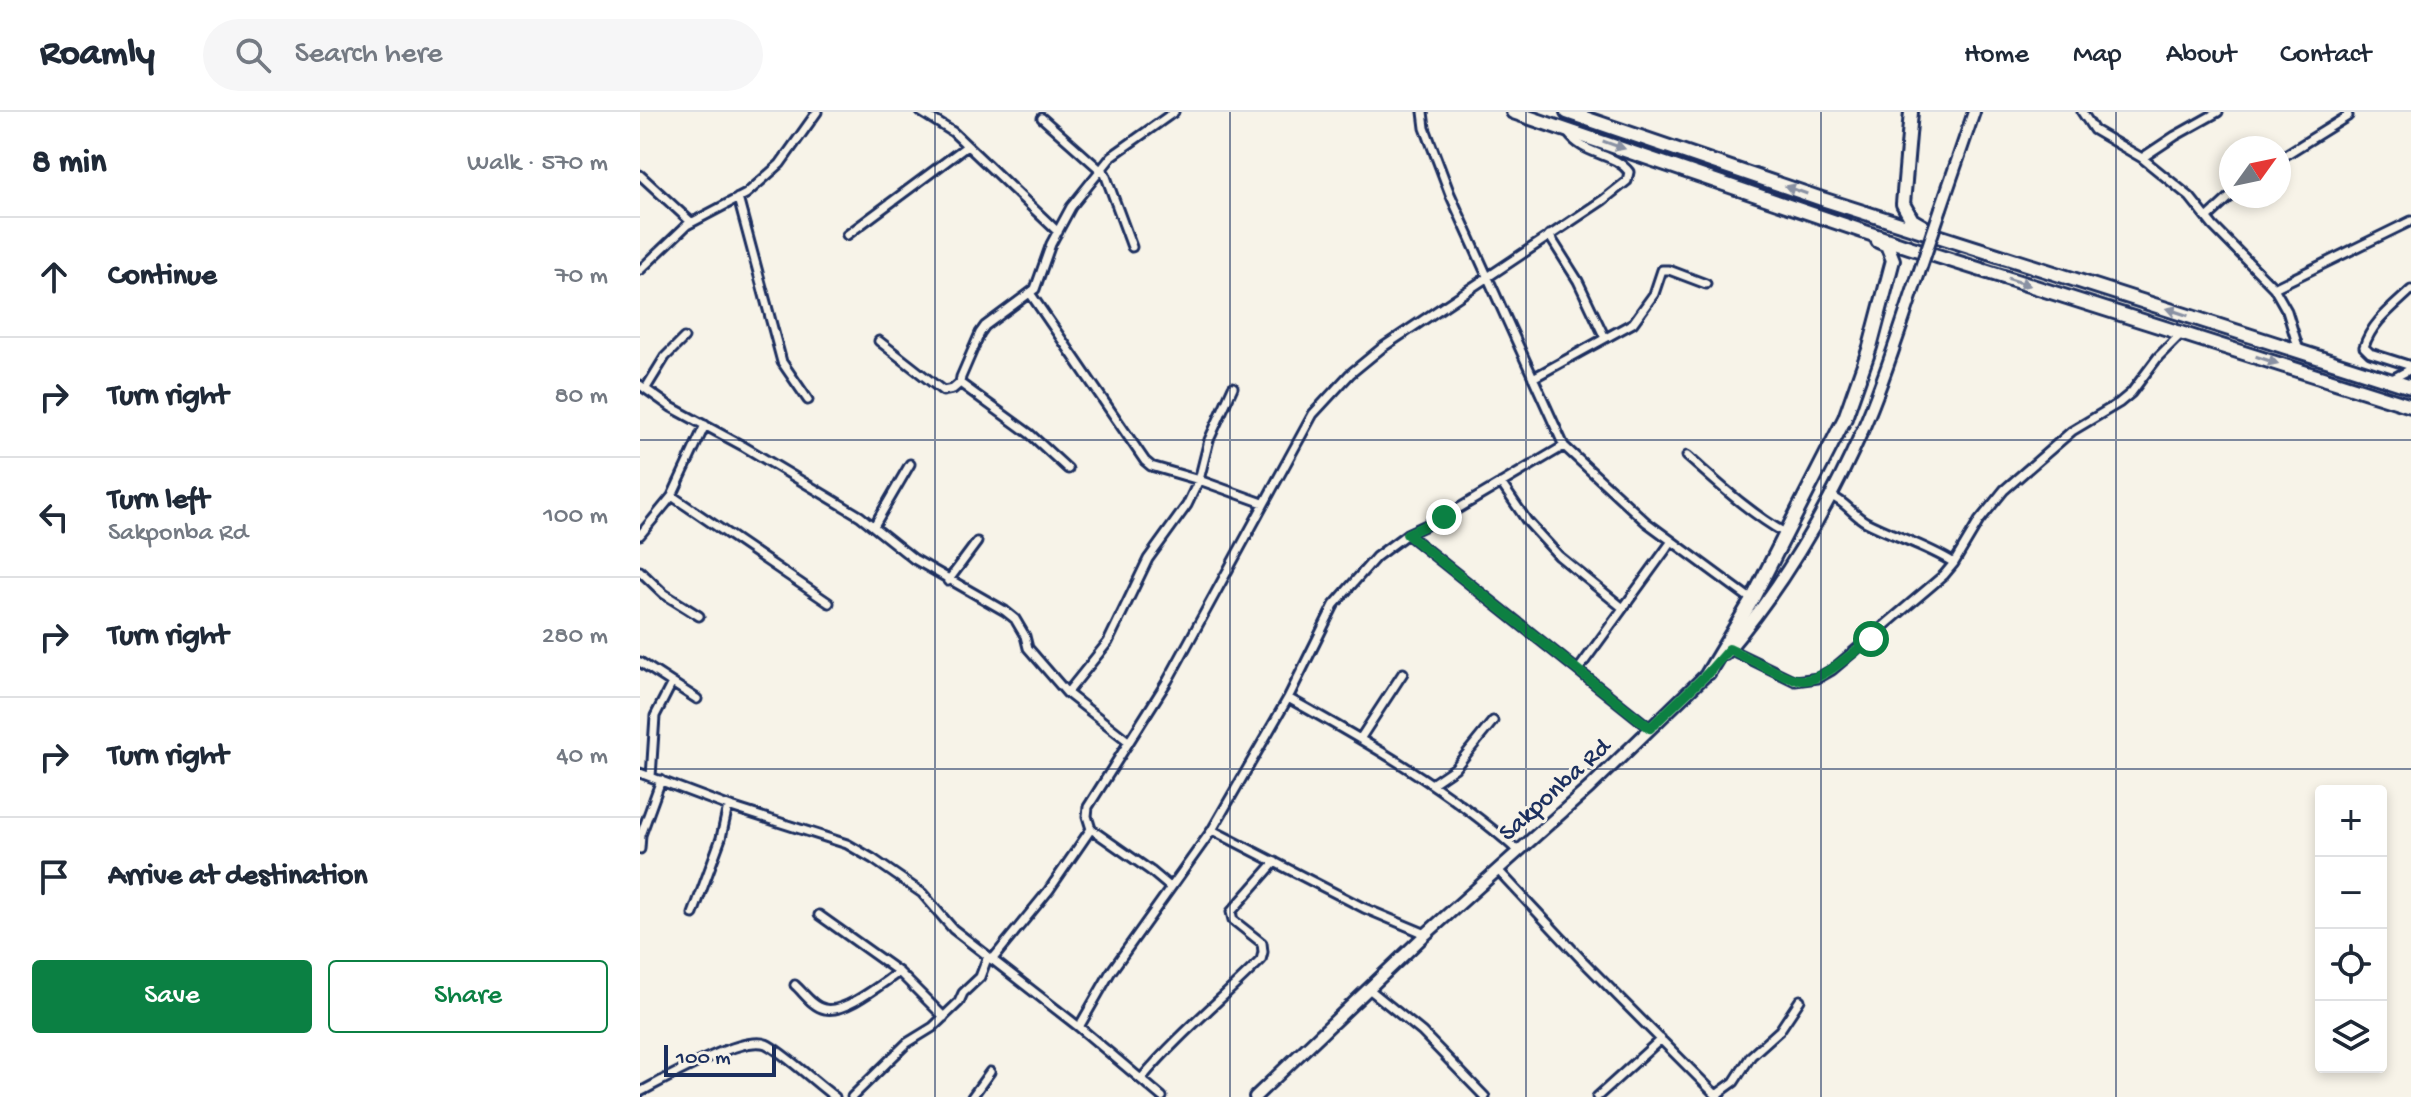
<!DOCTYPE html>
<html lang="en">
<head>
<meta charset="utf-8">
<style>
  body { margin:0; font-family:"Gochi Hand",sans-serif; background:#f6f6f7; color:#1f2937 }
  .controls { position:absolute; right:24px; bottom:24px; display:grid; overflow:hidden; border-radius:8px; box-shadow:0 4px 12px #0003 }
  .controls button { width:72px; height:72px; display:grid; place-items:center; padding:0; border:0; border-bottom:2px solid #e0e1e3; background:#fff; color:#1f2937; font:40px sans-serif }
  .compass { position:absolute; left:1579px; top:24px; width:72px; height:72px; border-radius:50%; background:#fff; box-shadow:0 4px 12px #0003; rotate:57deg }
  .scale { position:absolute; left:24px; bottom:20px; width:112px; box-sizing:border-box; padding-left:8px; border:4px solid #1b2f5e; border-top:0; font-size:22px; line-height:28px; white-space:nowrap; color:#1b2f5e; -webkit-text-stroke:6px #f7f3e8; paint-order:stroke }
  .stop { position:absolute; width:24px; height:24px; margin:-18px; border:6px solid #0b8043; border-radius:50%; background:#fff }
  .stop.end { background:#0b8043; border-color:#fff; box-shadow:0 2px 8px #0008 }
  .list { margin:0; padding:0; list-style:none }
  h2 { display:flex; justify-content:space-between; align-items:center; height:104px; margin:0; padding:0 32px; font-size:34px }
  h2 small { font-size:26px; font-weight:400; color:#747a83 }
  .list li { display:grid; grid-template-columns:52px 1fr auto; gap:24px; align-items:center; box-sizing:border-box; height:120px; padding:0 32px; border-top:2px solid #e0e1e3 }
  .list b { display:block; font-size:30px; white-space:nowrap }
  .list p { margin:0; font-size:26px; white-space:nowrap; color:#747a83 }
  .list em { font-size:26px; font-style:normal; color:#747a83 }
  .actions { display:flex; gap:16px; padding:24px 32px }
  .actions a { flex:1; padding:18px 0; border:2px solid #0b8043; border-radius:8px; text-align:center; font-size:28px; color:#0b8043 }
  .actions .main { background:#0b8043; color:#fff }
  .icon { flex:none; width:44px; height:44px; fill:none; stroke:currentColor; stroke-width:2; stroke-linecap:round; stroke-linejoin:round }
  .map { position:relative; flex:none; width:1771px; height:985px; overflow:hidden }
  header { display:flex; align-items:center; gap:48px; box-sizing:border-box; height:112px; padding:0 40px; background:#fff; border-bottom:2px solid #e0e1e3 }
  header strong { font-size:38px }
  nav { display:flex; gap:44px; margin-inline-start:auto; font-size:28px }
  .search { width:560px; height:72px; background:#f6f6f7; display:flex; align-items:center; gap:20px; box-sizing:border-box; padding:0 28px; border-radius:44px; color:#747a83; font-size:30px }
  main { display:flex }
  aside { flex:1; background:#fff }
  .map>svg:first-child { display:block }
</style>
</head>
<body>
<header>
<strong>Roamly</strong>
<div class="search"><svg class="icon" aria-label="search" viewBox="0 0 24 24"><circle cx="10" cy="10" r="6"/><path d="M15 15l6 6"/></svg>Search here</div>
<nav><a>Home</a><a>Map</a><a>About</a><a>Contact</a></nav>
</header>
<main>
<aside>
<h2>8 min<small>Walk · 570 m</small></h2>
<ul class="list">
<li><svg class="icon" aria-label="ahead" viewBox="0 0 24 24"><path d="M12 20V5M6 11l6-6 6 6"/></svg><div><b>Continue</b></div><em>70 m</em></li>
<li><svg class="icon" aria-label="right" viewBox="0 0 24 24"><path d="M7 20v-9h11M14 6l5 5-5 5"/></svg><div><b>Turn right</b></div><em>80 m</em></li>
<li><svg class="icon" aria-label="left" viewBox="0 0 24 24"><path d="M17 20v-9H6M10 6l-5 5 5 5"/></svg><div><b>Turn left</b><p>Sakponba Rd</p></div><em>100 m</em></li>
<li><svg class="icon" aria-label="right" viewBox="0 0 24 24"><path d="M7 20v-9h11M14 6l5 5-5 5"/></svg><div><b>Turn right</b></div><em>280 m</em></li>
<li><svg class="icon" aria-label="right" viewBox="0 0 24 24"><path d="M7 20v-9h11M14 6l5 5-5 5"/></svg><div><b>Turn right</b></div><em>40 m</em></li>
<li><svg class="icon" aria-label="arrive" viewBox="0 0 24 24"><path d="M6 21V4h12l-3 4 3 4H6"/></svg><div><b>Arrive at destination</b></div></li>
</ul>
<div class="actions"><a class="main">Save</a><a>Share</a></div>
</aside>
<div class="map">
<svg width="1771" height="985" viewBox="0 0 1771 985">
  <rect width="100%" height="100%" fill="#f7f3e8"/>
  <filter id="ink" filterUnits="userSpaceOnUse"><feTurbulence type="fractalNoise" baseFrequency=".0125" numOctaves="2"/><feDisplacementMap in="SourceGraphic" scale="16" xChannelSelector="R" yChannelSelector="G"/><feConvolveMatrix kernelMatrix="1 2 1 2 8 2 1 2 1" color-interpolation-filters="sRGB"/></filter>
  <g filter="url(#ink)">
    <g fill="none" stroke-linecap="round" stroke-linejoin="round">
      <defs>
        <path id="street" d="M281,0L313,20L418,120
          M783,0L785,16L810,82L924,334L1006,410L1112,488
          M1442,0L1454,18L1502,46L1550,85L1573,114L1634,176L1647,199L1659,238
          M402,6L465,62L492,135
          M1502,46L1535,24L1578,0
          M1639,47L1708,4L1707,0
          M0,63L51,110
          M98,86L142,250L168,288
          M1567,106L1591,84
          M207,123L327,34
          M909,123L938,169L965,226
          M0,158L47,113L106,82L140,52L177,0
          M1634,176L1771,109
          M1771,178C1752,196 1732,210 1724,235L1730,241L1771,254
          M390,181L505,349L511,354L559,368L623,391
          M239,229L303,279L313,277L320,271
          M893,266L993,211L1014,182L1022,158H1029L1066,172
          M1752,267L1771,257
          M0,273L31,295L103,334L220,404L274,447L365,499L375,507L385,524L388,536L427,581L488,629
          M6,276L25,245L44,226
          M1047,344C1078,371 1108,400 1145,421
          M428,357L390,322L320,271L321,265L340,221L345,214L395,177L411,132L431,95L472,44L534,0
          M861,371L887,409L919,444L983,496
          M32,384L189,491
          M1191,384C1206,390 1213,403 1226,410C1255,425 1286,433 1314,451
          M234,414L270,352
          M767,422L1010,616
          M0,423L32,384L65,313
          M0,459L24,482L59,504
          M308,469L337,430
          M1089,537L1155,569L1178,566L1192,558L1304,463L1314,451L1339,409L1364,378L1432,319L1479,291L1491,281L1518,245L1542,221
          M0,550L57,587
          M938,558L1032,429
          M427,581L468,530L508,447L547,393L559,368L569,328L593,275
          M648,586C729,631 809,677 878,739
          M720,627L763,561
          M0,661L88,694L207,732L233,747L282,781L313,817L439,915
          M11,665L15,604L32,571
          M793,671L815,656L853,609
          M572,718L724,796L786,822
          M0,737L1,723L21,668
          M857,757L942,848L1078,985
          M530,775L511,759L451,717L447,704L448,695L528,568L673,302L710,262L743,235L963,88L987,69L989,60C974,40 944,44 928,21
          M53,802L81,726L88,694
          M179,803L259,860L304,905
          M352,848L409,778L451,717
          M155,873C164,881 173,895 185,897C205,902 242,871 259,860
          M729,877L782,920L845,985
          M501,967C537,924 581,888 621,848L623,840L622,831L593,808L591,800L635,750
          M0,980C25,967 101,923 126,932C142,939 178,973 195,985
          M1076,983L1094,970L1111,944L1140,918L1160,888
          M212,985L267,931L293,915L319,890L323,881L340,865L348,844
          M332,985L350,960
          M522,985L439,915L470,861L572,718L648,586L694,493L736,445L767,422L804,405L924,334
          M957,985L1021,927"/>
        <path id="secondary" d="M1301,96L1334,0
          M1085,542C1141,476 1188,397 1223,317C1245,267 1261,213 1279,161
          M615,985L786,822L949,676L1072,557"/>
        <path id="highway" d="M873,0L1269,135L1771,294
          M927,0L1182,87L1771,275
          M1271,0L1263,92L1272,108L1284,115
          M1068,561L1112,488L1205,306L1230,235L1253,148L1247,133L1238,129"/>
      </defs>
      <!-- street casing -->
      <use href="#street" stroke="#1b2f5e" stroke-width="13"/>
      <!-- secondary casing -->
      <use href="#secondary" stroke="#1b2f5e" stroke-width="16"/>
      <!-- highway casing -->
      <use href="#highway" stroke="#1b2f5e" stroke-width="18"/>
      <!-- street -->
      <use href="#street" stroke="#f7f3e8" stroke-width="7"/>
      <!-- secondary -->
      <use href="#secondary" stroke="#f7f3e8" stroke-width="10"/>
      <!-- highway -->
      <use href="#highway" stroke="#f7f3e8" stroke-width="12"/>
      <defs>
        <path id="secondary-bridge" d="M1279,161L1301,96"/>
      </defs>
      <!-- secondary-bridge casing -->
      <use href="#secondary-bridge" stroke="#1b2f5e" stroke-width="16" stroke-linecap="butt"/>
      <!-- secondary-bridge -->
      <use href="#secondary-bridge" stroke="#f7f3e8" stroke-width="10"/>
    </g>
    <!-- one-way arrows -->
    <defs><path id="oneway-solid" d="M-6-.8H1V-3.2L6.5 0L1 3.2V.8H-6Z" transform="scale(2)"/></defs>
    <g fill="#8991a3">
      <use href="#oneway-solid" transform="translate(974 33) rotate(19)"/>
      <use href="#oneway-solid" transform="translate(1156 78) rotate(-161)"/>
      <use href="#oneway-solid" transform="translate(1379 170) rotate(18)"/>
      <use href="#oneway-solid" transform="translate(1537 200) rotate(-162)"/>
      <use href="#oneway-solid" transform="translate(1627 248) rotate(18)"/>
    </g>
  </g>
  <g fill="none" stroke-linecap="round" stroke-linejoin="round" filter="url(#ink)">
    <!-- route -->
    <path stroke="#0b8043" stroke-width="10" d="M804,405L767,422L1010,616L1068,561L1089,537C1169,574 1157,586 1231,527"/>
  </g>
  <!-- grid -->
  <path fill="none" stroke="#1b2f5e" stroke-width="2" stroke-opacity="0.55" d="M295,0V985M590,0V985M886,0V985M1181,0V985M1476,0V985M0,328H1771M0,657H1771"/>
  <g text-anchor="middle" stroke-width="6" stroke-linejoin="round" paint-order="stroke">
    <!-- street labels -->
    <g font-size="26" fill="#1b2f5e" stroke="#f7f3e8">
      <text transform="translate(913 676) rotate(-42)" y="9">Sakponba Rd</text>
    </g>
  </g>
</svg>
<div class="controls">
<button>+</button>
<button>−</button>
<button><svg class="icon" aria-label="locate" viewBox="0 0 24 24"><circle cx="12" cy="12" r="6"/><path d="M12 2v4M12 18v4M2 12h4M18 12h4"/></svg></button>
<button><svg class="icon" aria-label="layers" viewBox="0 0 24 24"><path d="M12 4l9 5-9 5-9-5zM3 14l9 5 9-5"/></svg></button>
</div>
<svg class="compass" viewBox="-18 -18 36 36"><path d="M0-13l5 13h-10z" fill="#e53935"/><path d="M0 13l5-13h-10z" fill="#747a83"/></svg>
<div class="scale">100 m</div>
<div class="stop" style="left:1231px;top:527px"></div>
<div class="stop end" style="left:804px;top:405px"></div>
</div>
</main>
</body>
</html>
